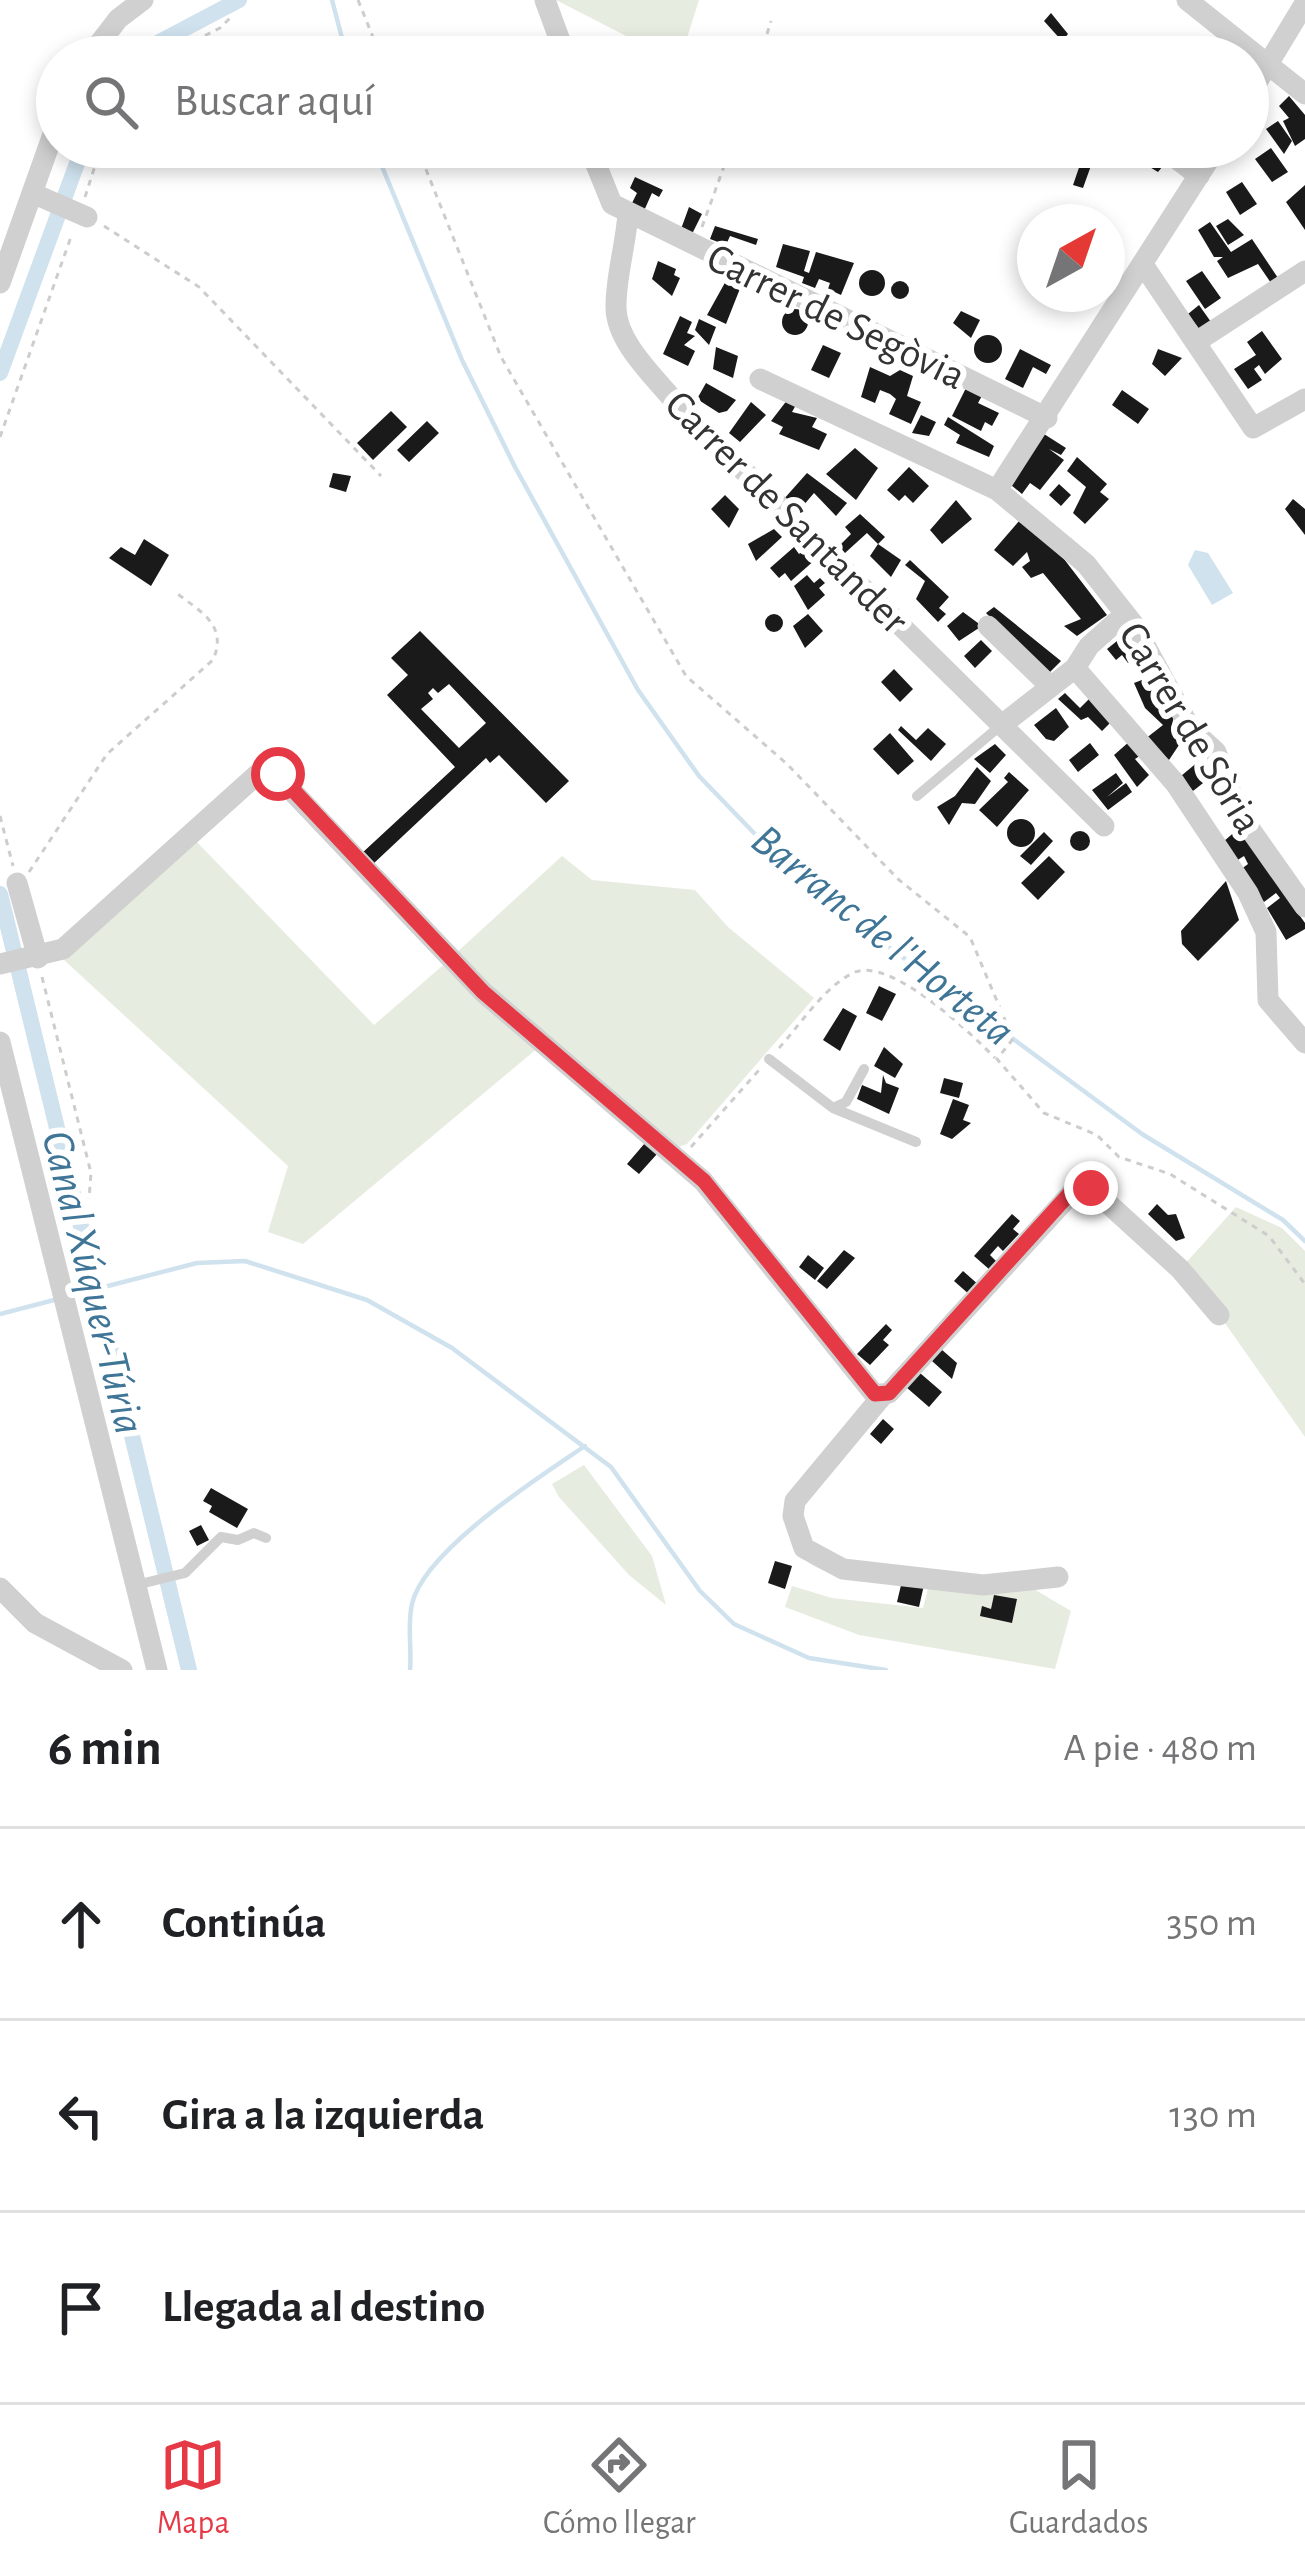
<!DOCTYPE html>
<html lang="es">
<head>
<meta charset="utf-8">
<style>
  body { margin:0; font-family:"Alegreya Sans",sans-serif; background:#f2f2f2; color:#202124 }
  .compass { position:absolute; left:1017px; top:204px; width:108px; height:108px; border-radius:50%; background:#fff; box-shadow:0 6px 18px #0003; rotate:40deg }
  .stop { position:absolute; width:36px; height:36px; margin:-27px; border:9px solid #e63946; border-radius:50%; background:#fff }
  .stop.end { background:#e63946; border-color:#fff; box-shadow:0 3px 12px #0008 }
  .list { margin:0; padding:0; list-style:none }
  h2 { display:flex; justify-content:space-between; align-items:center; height:156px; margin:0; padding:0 48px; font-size:51px }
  h2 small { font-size:39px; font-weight:400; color:#757577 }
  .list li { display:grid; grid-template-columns:78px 1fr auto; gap:36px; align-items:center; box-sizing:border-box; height:192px; padding:0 48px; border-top:3px solid #e0e0e0 }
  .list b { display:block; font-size:45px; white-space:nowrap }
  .list em { font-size:39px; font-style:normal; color:#757577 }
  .icon { flex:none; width:66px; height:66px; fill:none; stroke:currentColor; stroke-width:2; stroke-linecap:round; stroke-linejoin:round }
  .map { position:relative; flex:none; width:1305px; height:1670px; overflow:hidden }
  .search { position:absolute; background:#fff; box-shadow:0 6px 18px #0003; left:36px; right:36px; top:36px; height:132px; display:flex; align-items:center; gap:30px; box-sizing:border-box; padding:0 42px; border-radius:66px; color:#757577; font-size:45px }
  .sheet { height:732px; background:#fff }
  nav { display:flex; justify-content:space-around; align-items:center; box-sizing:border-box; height:168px; border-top:3px solid #e0e0e0; background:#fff; font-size:33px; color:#757577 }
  nav a { display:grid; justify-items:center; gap:6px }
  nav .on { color:#e63946 }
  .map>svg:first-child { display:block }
</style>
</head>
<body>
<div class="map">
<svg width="1305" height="1670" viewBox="0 0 1305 1670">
  <rect width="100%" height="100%" fill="#fff"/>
  <!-- green -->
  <path fill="#e6ecdf" d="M556,0H699L681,57H667Z
    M193,838L374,1025L448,961L539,1047L303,1244L268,1232L288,1166L63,959Z
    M562,856L592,880L695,890L728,927L814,998L687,1144L671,1150L455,954Z
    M1236,1207L1282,1228L1305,1251V1437L1184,1265Z
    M584,1465L652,1556L666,1605L629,1575L559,1497L552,1484Z
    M787,1520L821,1552L849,1561L1032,1588L1071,1611L1055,1669L859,1635L785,1607L792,1586L832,1598L923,1608L929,1585C880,1580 790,1588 787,1520Z"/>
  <!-- water -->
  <path fill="#cfe2ee" d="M1195,550L1208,553L1233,593L1212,605L1188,565Z"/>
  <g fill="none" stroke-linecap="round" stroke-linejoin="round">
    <!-- stream -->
    <path stroke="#cfe2ee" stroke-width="4.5" d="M332,0L347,57
      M374,147L462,360L515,467L638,690L699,776L781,861L859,925L1142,1134L1283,1220L1305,1241
      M69,1296L197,1263L245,1261L367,1300L452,1348L611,1467L700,1591L734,1624L809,1658L886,1670
      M0,1314L58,1299
      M410,1670C412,1649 407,1625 412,1604C424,1550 541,1476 585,1446"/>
    <!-- canal -->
    <path stroke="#cfe2ee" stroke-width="16" d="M131,57L239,0
      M0,373L83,147
      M0,894L189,1670"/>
  </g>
  <!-- building -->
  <path fill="#1a1a1a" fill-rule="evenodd" d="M1051,13L1068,34L1062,41L1044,21Z
    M1289,96L1305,115V139L1295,146L1283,121L1289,118L1279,106Z
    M1278,121L1292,141L1284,154L1266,129Z
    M603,147H635L641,149L636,163Z
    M1140,147L1167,161L1158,172L1138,160L1145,151Z
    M1271,148L1288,172L1272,182L1255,159Z
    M1083,156L1093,160L1083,188L1073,185Z
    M635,177L663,190L659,197L652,193L643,213L630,207L637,193L630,188Z
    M1242,182L1257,204L1240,215L1226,192Z
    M1305,185V230L1286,202Z
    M689,207L702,214L692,234L681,229Z
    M1228,219L1244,235L1228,245L1216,226Z
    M1210,222L1231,252L1252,239L1278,278L1271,283L1258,264L1228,278L1217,261L1223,257H1214L1198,230Z
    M715,226L758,239L756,245L730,236L726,245L710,239Z
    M783,244L810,251L804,271L809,273L816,252L854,263L841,295L828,289L830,283L819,279L815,288L802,283L804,277L776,267Z
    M658,261L676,269L674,275L680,278L672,296L652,279Z
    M859 283a13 13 0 1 1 26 0a13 13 0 1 1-26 0Z
    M1202,271L1221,298L1205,309L1186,281Z
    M727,279L741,286L726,324L707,315Z
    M891 290a9 9 0 1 1 18 0a9 9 0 1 1-18 0Z
    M1199,305L1211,322L1200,330L1188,314Z
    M782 322a13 13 0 1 1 26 0a13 13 0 1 1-26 0Z
    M961,311L980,320L971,338L953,323Z
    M680,316L692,322L687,333L695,336L684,345L695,351L688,366L663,354Z
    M699,319L716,327L709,345L695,330Z
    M1262,331L1282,359L1265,374L1259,365L1254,369L1262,380L1248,389L1234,369L1256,355L1247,342Z
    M974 349a14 14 0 1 1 28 0a14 14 0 1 1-28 0Z
    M823,345L841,353L829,378L811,370Z
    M716,347L738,356L733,378L713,369Z
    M1020,349L1051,365L1046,374L1033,367L1023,388L1005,379Z
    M1158,349L1182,358L1165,376L1152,364Z
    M870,367L890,376L900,370L913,376L907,396L921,402L911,424L889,414L896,399L890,394L880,390L875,403L861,397Z
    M706,383L736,400L727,411L719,413L697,399Z
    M967,386L983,394L978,403L999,413L992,426L985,422L981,431L952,416Z
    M1122,390L1149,409L1138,424L1112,405Z
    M788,399L797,403L792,412L817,418L812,427L827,434L819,450L779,434L783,427L771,421Z
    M751,402L766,415L740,442L729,433Z
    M391,411L407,427L373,460L357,443Z
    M921,415L936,422L929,436L912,433Z
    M948,417L994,446L989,457L956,443L960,435L944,425Z
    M427,421L439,433L409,462L397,450Z
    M1044,434L1066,448L1061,455L1049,449L1064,460L1040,490L1030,483L1022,494L1011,485Z
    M855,448L878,468L856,500L826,474Z
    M1077,457L1107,484L1100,492L1109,499L1085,524L1073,513L1086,487L1067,471Z
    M909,467L929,486L913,503L905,495L899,501L887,490Z
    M333,473L351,476L346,492L329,487Z
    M807,473L847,503L836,516L814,493L797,513L783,500Z
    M1059,484L1071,495L1061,506L1049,495Z
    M725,495L739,509L729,528L711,509Z
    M1293,499L1305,509V535L1285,509Z
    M956,500L972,519L942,544L930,530Z
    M860,514L885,537L878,544L867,533L845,553L839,546L851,534L845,527Z
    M1020,520L1064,559L1107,615L1077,636L1064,626L1081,619L1043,573L1031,578L1022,567L1030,561L1027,552L1013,566L994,550Z
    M774,529L782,537L756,561L748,544Z
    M144,539L169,555L151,586L109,558L121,547L135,555Z
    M878,544L901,560L891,577L870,556Z
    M794,547L799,554L806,548L816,559L791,581L785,573L779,578L770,568Z
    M910,560L949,597L939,608L946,614L938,622L916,599L925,581L905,565Z
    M807,575L814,583L820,578L825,583L819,588L825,595L808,610L794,586Z
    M994,607L1061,661L1046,676L986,613Z
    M963,612L982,626L959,641L947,626Z
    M765 623a9 9 0 1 1 18 0a9 9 0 1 1-18 0Z
    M808,614L823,631L805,648L793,626Z
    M1132,629L1144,651L1128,663L1122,655L1116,660L1107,649Z
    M420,631L569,781L546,803L499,755L490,763L486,758L372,865L361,854L455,767L387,695L408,675L391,658ZM449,684L486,723L459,748L421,709L433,699L428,693L433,688L438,693Z
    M981,640L992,651L975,668L964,656Z
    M894,669L913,689L900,702L881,682Z
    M1147,678L1174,716L1171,729L1181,742L1169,760L1145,739L1163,725L1145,708L1134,683Z
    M1065,693L1080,708L1090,698L1112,721L1102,731L1088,717L1081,720L1058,699Z
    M1056,708L1069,727L1054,741L1046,739L1034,725Z
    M901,726L916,740L928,728L946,744L931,761L898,730Z
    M890,733L914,761L898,775L873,749Z
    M1130,741L1141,755L1135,759L1149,775L1137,787L1114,755Z
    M1090,743L1099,755L1078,772L1069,760Z
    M995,744L1006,755L990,773L974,759Z
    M1199,761L1212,776L1193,791L1181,776Z
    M977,767L991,781L975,804L962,803L949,825L937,807L955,796Z
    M1009,772L1029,790L997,827L979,810L1008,782L1004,778Z
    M1116,773L1123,783L1107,797L1126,783L1132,792L1108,810L1092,790Z
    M1007 833a14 14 0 1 1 28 0a14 14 0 1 1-28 0Z
    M1238,829L1305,923V929L1286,940L1267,908L1280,898L1276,893L1264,902L1240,870L1248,864L1244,856L1236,861L1223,842Z
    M1070 841a10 10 0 1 1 20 0a10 10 0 1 1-20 0Z
    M1044,832L1053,841L1031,865L1020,856Z
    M1049,856L1065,872L1038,900L1021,883Z
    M1226,881L1239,920L1198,961L1182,944L1181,931Z
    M879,986L896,994L882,1021L866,1013Z
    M843,1008L857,1016L840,1051L823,1040Z
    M884,1047L903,1064L895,1078L874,1066Z
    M883,1075L886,1083L899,1088L889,1114L857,1099L862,1085L881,1093Z
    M944,1078L963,1083L959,1098L940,1093Z
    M953,1099L969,1105L963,1120L971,1123L952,1139L940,1134Z
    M645,1143L657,1154L639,1174L627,1164Z
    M1157,1204L1168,1215L1176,1214L1185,1238L1176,1241L1148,1214Z
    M1012,1214L1020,1221L1013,1229L1019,1234L1003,1251L998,1246L990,1255L997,1262L990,1270L974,1256Z
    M844,1250L855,1258L827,1289L817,1281Z
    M808,1255L824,1268L815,1280L799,1267Z
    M963,1271L980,1286L971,1296L954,1281Z
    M886,1324L892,1330L883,1340L889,1345L870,1365L857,1354Z
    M941,1349L957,1363L952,1379L932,1361Z
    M920,1373L942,1392L929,1407L906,1387Z
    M883,1419L894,1429L881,1444L870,1434Z
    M211,1488L248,1509L237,1528L209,1512L212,1506L203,1501Z
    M201,1525L209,1540L197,1546L189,1531Z
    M775,1561L792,1566L785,1589L768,1583Z
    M902,1581L924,1585L919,1607L897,1602Z
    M994,1595L1017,1599L1012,1623L980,1616L982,1606L991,1609Z"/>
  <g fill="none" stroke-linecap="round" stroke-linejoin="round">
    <!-- path -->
    <path stroke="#cdcdcd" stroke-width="3" stroke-dasharray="6 6" stroke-linecap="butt" d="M358,0L381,57
      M162,57L220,28L233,15
      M760,57L771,21
      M417,147L501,357L686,676L787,764L898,879L970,937L1013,1039L997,1059L1044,1113L1097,1135L1119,1157L1170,1174L1269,1236L1305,1284
      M85,197L101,147
      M104,226L199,287L381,476
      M702,227L731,147
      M0,437L72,234
      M0,816L13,866
      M29,872L107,754L213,660C228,625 201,612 175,592
      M42,977L91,1173L89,1199
      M779,1048C800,1025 824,987 853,973C889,955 971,1033 995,1058
      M691,1147L760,1069"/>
    <!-- lane -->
    <path stroke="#d0d0d0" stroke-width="10" d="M917,796L1000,726
      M769,1059L833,1108L916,1142
      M833,1108L846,1102L864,1069
      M136,1585L185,1573L221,1537L238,1540L254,1533L266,1538"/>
    <!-- street -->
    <path stroke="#d0d0d0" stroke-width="21" d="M545,0L566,57
      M1187,0L1305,94
      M89,57L118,19L143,0
      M1248,97L1305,3
      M589,147L612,204L1047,418
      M1161,147L1199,176
      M32,193L87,217
      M628,213C626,244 616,275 616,306C615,343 658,380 680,408L1104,826
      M1144,266L1253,428L1305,399
      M0,283L57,123
      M1196,342L1305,271
      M760,379L997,490L1086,564L1134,625L1190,728L1216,752L1238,812L1305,907
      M997,490L1217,147
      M988,626L1051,687
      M1075,668L1175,783L1248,893L1266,932L1268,1000L1305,1043
      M1003,724L1075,668L1089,646L1125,614
      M17,883L38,958
      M0,964L63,949L261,771H273L483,992L703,1181L875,1395L889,1393L1079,1185L1091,1188L1180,1269L1219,1315
      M0,1042L157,1670
      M883,1395L795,1501L793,1516L804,1548L843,1569L983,1585L1058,1577
      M0,1588L35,1623L122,1670"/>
  </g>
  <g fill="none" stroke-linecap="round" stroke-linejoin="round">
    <!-- route -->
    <path stroke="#e63946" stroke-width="15" d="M278,774L483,992L704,1181L875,1394L889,1393L1071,1192L1079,1185L1091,1188"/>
  </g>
  <g text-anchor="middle" stroke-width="12" stroke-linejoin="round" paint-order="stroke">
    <!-- street labels -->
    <g font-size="42" fill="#333" stroke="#fff">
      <text transform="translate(837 315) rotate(26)" y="15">Carrer de Segòvia</text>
      <text transform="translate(788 511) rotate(45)" y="15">Carrer de Santander</text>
      <text transform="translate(1192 727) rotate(59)" y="15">Carrer de Sòria</text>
    </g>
    <!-- water labels -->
    <g font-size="45" font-style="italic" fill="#3f7597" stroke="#fff">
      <text transform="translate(884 934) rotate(39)" y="16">Barranc de l'Horteta</text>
      <text transform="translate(95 1282) rotate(76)" y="16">Canal Xúquer-Túria</text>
    </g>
  </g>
</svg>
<svg class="compass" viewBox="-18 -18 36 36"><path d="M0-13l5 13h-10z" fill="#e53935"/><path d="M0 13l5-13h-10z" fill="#757577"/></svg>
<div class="stop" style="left:278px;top:774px"></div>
<div class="stop end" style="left:1091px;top:1188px"></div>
<div class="search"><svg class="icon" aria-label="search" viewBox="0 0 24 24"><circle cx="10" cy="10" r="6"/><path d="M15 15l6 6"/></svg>Buscar aquí</div>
</div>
<section class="sheet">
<h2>6 min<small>A pie · 480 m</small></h2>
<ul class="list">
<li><svg class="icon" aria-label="ahead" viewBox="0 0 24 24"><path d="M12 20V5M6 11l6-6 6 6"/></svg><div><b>Continúa</b></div><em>350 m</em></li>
<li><svg class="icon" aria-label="left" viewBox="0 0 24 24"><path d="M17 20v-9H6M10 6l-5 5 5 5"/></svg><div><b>Gira a la izquierda</b></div><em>130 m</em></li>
<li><svg class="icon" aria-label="arrive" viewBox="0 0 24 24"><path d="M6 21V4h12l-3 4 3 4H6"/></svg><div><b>Llegada al destino</b></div></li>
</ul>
</section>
<nav>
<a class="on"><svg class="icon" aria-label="map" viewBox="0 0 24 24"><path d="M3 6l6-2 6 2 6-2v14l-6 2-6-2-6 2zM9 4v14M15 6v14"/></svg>Mapa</a>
<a><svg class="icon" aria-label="directions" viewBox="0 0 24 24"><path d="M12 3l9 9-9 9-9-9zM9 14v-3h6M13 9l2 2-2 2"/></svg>Cómo llegar</a>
<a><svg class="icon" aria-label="saved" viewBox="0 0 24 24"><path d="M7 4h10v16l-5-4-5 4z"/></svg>Guardados</a>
</nav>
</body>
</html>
